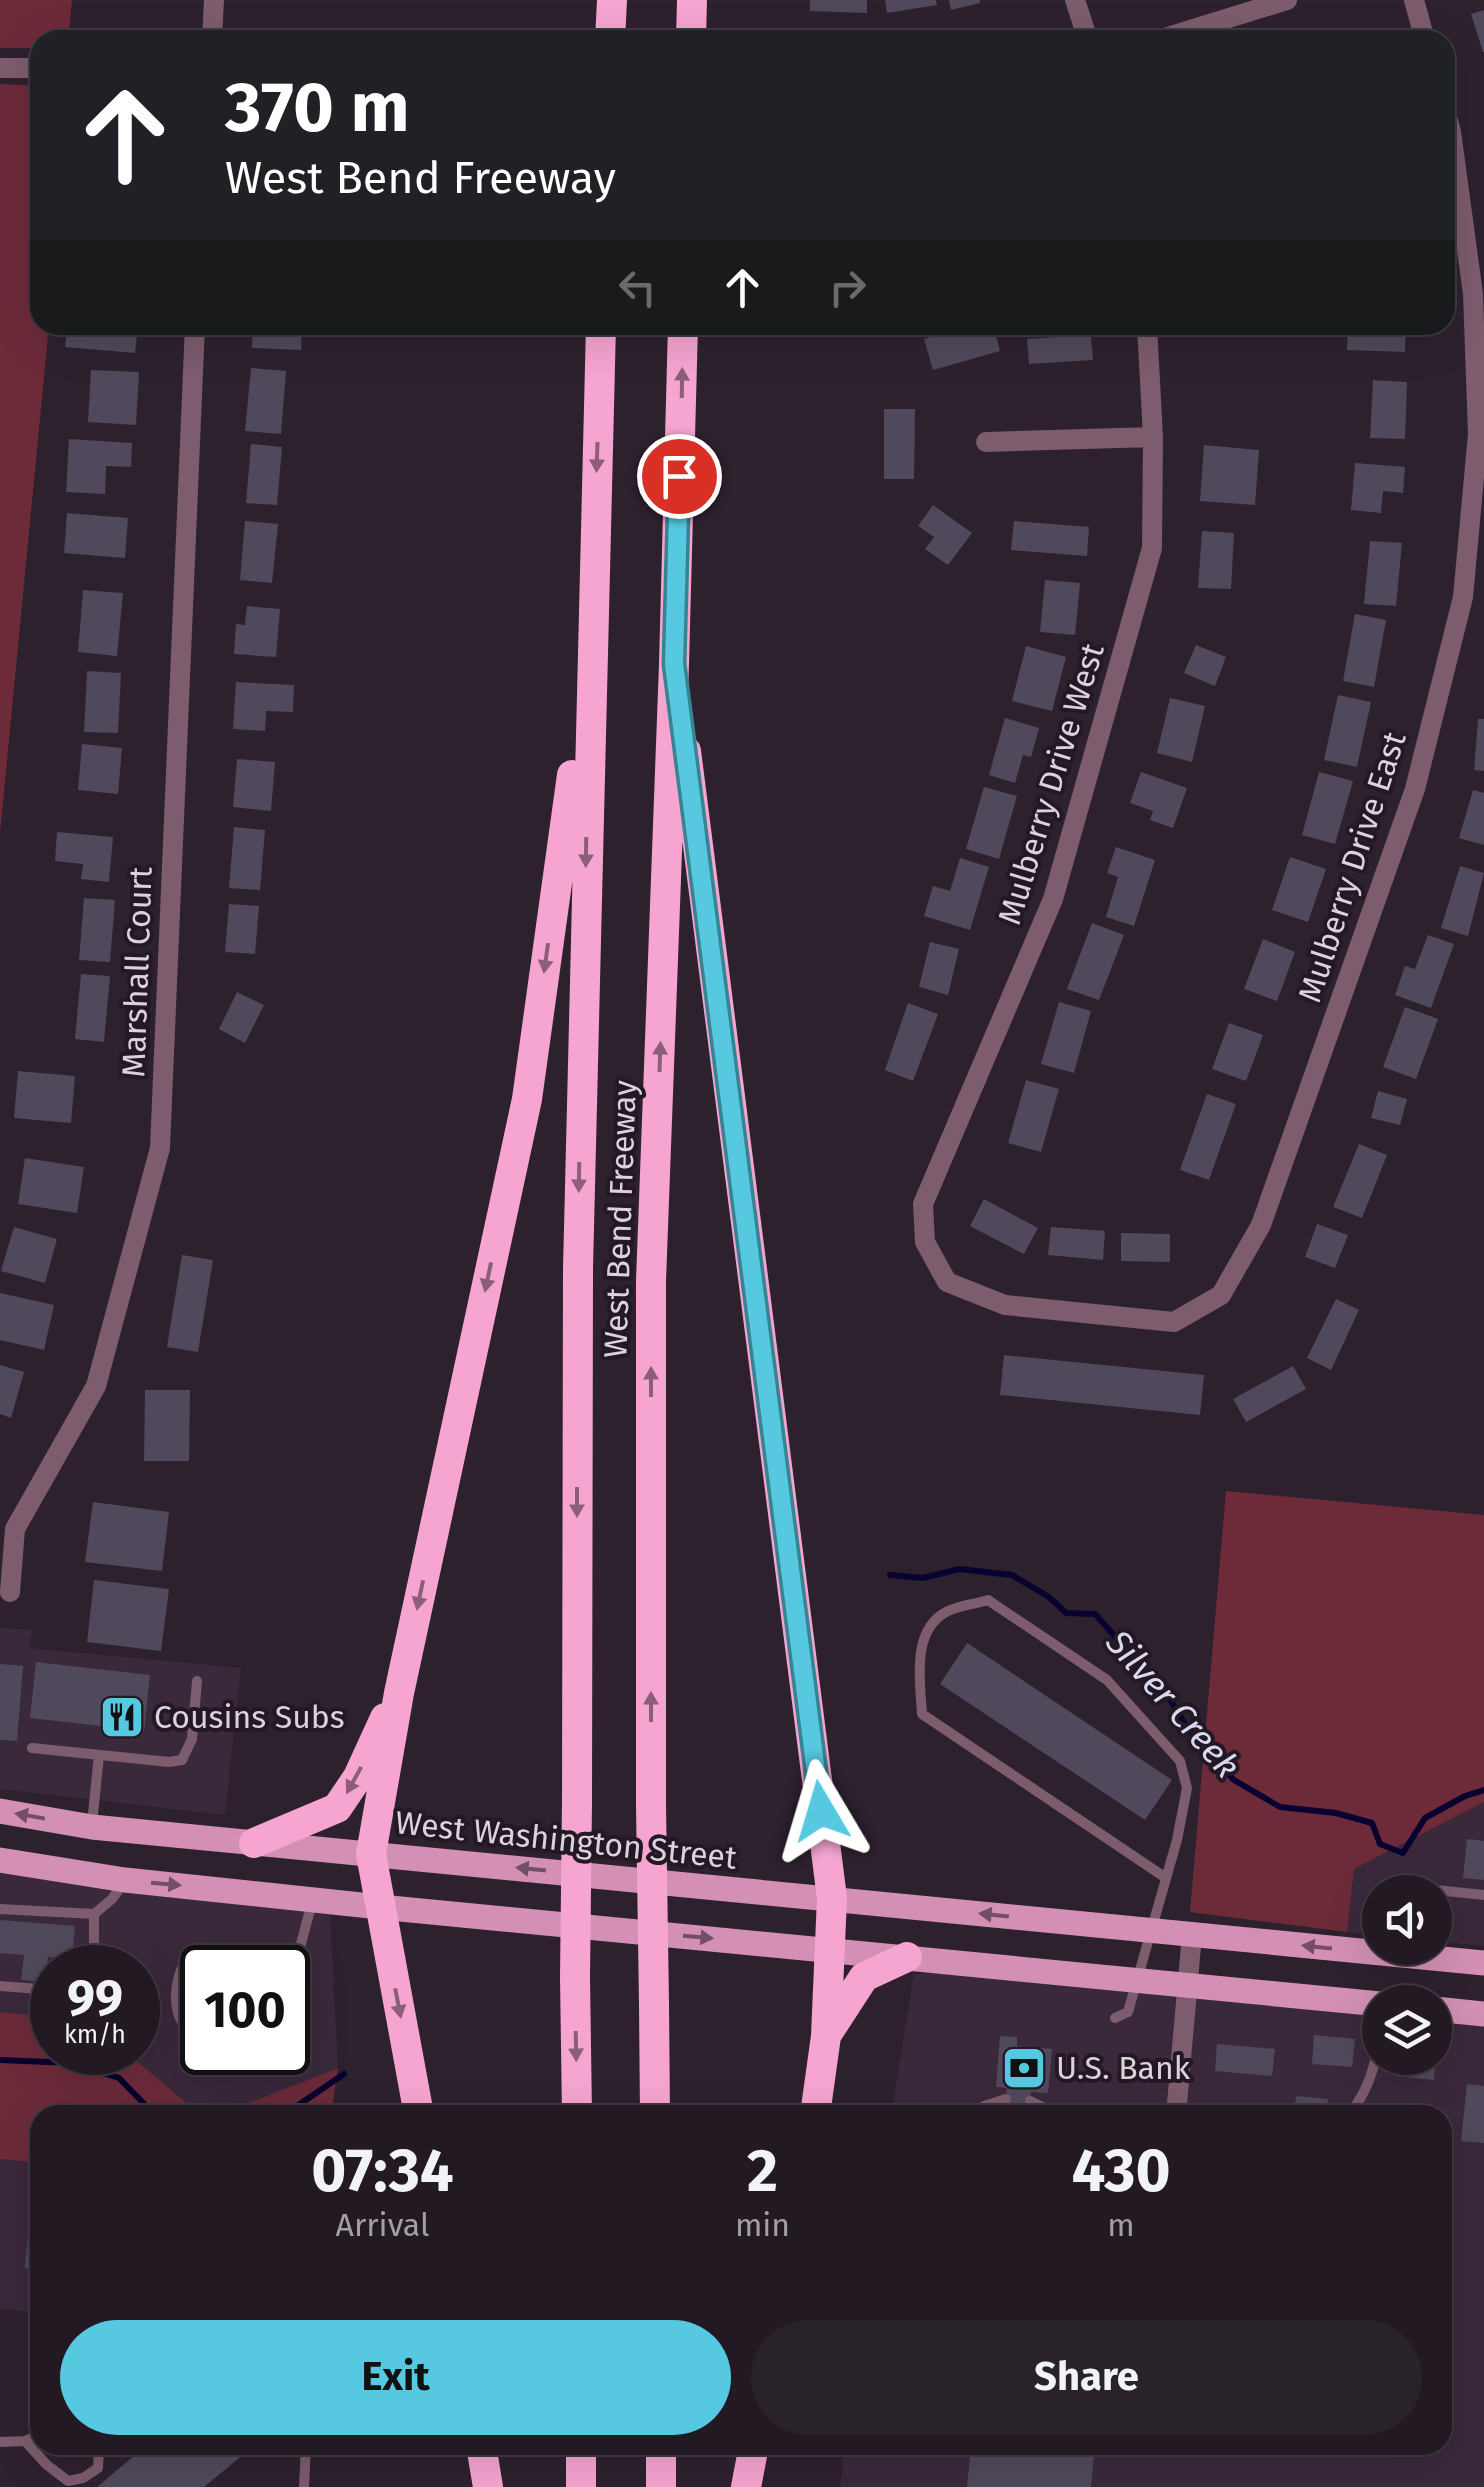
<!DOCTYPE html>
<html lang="en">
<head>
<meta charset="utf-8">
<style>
  body { margin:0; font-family:"Fira Sans",sans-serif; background:#2a222a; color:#f1f3f6; height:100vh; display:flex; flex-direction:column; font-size:38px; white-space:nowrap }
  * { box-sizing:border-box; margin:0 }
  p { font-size:32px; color:#a2a0a5 }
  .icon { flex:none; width:55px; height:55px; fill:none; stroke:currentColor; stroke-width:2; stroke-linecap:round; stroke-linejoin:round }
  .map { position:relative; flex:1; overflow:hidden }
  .details { position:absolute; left:30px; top:2105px; width:1422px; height:350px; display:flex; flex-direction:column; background:#221922; border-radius:30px; box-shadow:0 10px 40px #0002,0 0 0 2px #3f3840 }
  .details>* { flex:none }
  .top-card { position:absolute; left:30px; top:30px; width:1425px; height:305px; border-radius:30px; box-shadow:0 10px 40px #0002,0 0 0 2px #3f3840; background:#202124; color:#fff; overflow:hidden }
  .controls { position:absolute; left:1362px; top:1875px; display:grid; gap:20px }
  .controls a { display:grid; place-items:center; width:90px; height:90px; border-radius:50%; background:#221922; box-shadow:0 10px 40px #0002,0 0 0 2px #3f3840; font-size:50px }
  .speed { position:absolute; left:30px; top:1945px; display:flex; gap:20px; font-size:50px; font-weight:700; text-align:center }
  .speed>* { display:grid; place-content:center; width:130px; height:130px; border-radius:50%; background:#221922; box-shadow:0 10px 40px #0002,0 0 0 2px #3f3840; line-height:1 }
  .speed small { font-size:25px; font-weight:400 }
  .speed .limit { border:5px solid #111; border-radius:15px; background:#fff; color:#111 }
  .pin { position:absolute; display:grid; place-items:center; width:85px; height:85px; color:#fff; margin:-42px; border:5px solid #fff; border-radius:50%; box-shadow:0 2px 10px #0007 }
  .me { position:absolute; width:110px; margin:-55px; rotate:353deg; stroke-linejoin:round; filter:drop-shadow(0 0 8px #0008) }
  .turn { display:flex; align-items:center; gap:35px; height:210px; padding:0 30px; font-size:45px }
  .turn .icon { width:130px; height:130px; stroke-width:2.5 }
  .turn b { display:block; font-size:70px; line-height:85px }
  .lanes { display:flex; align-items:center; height:95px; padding:0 30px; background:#0003; justify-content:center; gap:50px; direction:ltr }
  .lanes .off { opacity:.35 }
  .eta { display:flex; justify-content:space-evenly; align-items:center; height:170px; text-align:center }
  .eta b { font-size:60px; font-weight:700; line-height:70px }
  .button { display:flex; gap:20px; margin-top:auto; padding:20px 30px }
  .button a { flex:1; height:115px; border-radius:60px; background:#56c9e1; color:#111; font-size:40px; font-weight:700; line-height:115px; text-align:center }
  .button a+a { background:#2a222a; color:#f1f3f6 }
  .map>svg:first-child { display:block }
  .built { fill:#3a293b; fill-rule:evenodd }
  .green { fill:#6d2b3a }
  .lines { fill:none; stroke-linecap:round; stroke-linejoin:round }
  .stream { stroke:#090230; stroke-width:6 }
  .building { fill:#50495b }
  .service { stroke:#7c5c6d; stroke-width:10 }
  .minor { stroke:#7c5c6d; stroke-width:20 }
  .tertiary { stroke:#7c5c6d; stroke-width:20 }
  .primary { stroke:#d390b4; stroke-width:25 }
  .motorway { stroke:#f5a5d0; stroke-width:30 }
  .motorway-bridge { stroke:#f5a5d0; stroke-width:30 }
  .oneway { fill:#8c5e7a }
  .oneway2 { fill:#734e65 }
  .route-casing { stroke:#388392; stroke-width:25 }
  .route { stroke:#56c9e1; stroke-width:18 }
  .labels { text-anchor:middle; stroke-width:8; stroke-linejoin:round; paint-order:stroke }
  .street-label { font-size:32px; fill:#dbd3db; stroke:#241824 }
  .poi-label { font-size:32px; fill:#dbd3db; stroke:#241824; text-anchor:start }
  .water-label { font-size:35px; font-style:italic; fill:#d8daef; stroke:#241824 }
</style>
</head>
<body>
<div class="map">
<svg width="1484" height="2487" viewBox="0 0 1484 2487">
  <rect width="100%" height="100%" fill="#2d212e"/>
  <path class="built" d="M0 1628 32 1630 29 1648 241 1668 225 1815 0 1789Z
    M1484 1802V1946L1435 1941V1892H1380V1935L1347 1932 1354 1869Z
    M0 1869 330 1914 338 2068 218 2115H201L127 2053 138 2052V1968H52V2017L0 2012ZM202 1968H288V2052H202Z
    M985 1973 1380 2012V2058H1435V2018L1484 2024V2487H840L845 2445H1442V2115H891L914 1974Z
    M0 2159 40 2163V2312L0 2309Z"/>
  <path class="green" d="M0 0H72L68 40H40V48H0Z
    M0 84 40 86V325H49L0 833Z
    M1226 1491 1484 1515V1802L1354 1869 1347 1932 1190 1912Z
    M0 2012 52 2017V2052L127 2053 201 2115H40V2163L0 2159Z
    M338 2068 331 2115H218Z"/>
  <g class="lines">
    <path class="stream" d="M890 1575 923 1578 959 1569 1012 1575 1049 1597 1066 1613 1095 1614 1167 1695 1196 1741 1234 1780 1280 1807 1336 1813 1372 1823 1380 1844 1403 1853 1425 1818 1465 1796 1484 1790
      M0 2060 72 2063 119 2078 155 2115
      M276 2115 297 2106 344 2074"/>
  </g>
  <path class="building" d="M810 0H867V13L810 11Z
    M885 0H936L937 5 887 13Z
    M949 0H980V3L951 10Z
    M1484 10V52H1483L1471 14Z
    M77 325H138L135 353 65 347 67 331H77Z
    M253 325H302L301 350 252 348Z
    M971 325H993L1000 351 933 370 924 339Z
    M1057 325H1090L1093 360 1029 364 1027 339 1058 337Z
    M1348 325H1406L1405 352 1347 350Z
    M251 368 286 371 281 434 245 431Z
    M91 370 139 372 136 425 88 422Z
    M1373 380 1407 382 1405 439 1370 438Z
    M884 409H915L914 479H884Z
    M69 439 132 443 131 467 106 466 105 494 66 492Z
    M251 444 282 447 277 505 246 503Z
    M1204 445 1259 450 1255 505 1200 501Z
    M1355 463 1405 467 1403 493 1383 491 1381 513 1351 510Z
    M933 505 972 533 948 565 925 549 934 537 918 526Z
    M67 513 128 518 125 558 64 553Z
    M245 521 278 524 272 583 240 580Z
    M1014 521 1089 527 1087 556 1011 550Z
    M1202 531 1234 533 1231 589 1198 588Z
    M1370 541 1402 543 1396 606 1364 604Z
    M1045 580 1080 583 1075 635 1040 632Z
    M83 590 123 593 117 656 78 652Z
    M247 606 280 609 276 657 234 654 236 624 245 625Z
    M1355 614 1386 620 1374 687 1343 681Z
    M1196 645 1226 657 1215 686 1184 673Z
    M1026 646 1066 657 1052 711 1012 701Z
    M87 671 121 673 118 733 84 732Z
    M236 682 294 685 293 712 266 711 265 731 233 729Z
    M1338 695 1371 702 1357 767 1324 760Z
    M1170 698 1205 706 1192 762 1157 753Z
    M1005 718 1039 728 1031 757 1023 755 1015 783 989 775Z
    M1478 719H1484V771L1474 770Z
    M82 744 122 748 118 794 78 790Z
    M237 759 275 762 271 811 233 807Z
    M1141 772 1187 788 1173 828 1150 820 1153 811 1130 803Z
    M1319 772 1353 781 1335 844 1302 835Z
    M984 787 1017 796 999 859 966 849Z
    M1473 790 1484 793V845L1459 838Z
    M234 827 265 830 260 890 229 888Z
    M57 832 113 837 109 882 81 879 83 864 55 861Z
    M1116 847 1155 860 1134 926 1106 917 1118 877 1107 873Z
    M1290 857 1326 869 1308 922 1272 910Z
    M960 858 989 867 970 930 924 916 933 886 950 891Z
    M1460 866 1484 873 1468 936 1441 928Z
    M84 898 115 900 110 962 79 960Z
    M229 904 259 906 255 954 225 952Z
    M1092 923 1124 935 1099 1000 1067 989Z
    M1428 935 1454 944 1431 1008 1395 995 1405 966 1415 969Z
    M1263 939 1295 952 1277 1001 1244 989Z
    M930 942 959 949 948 995 919 987Z
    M81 974 110 976 104 1042 75 1039Z
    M237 992 264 1005 245 1043 219 1029Z
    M1059 1002 1091 1011 1074 1073 1041 1064Z
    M908 1003 938 1014 913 1081 885 1070Z
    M1405 1007 1438 1019 1416 1079 1383 1067Z
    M1229 1023 1263 1035 1246 1081 1212 1069Z
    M18 1071 75 1076 71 1123 14 1118Z
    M1026 1080 1059 1089 1041 1152 1008 1143Z
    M1378 1091 1407 1099 1400 1125 1371 1118Z
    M1207 1094 1236 1104 1209 1180 1180 1170Z
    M1359 1144 1387 1155 1362 1218 1333 1207Z
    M25 1158 84 1167 77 1213 18 1204Z
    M984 1199 1038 1228 1024 1254 970 1226Z
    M1317 1224 1348 1235 1335 1268 1305 1257Z
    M14 1227 57 1239 45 1283 1 1271Z
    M1051 1227 1105 1231 1103 1260 1048 1255Z
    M1121 1233 1170 1234V1262L1121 1261Z
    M182 1255 213 1260 198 1352 167 1347Z
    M0 1293 54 1305 44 1350 0 1340Z
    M1336 1299 1359 1310 1331 1370 1307 1358Z
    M1004 1355 1204 1375 1200 1415 1000 1395Z
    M0 1365 24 1372 11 1418 0 1414Z
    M1293 1366 1306 1389 1246 1422 1233 1399Z
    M145 1390H190L189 1461H144Z
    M93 1502 169 1512 162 1571 85 1562Z
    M94 1580 169 1589 161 1651 87 1642Z
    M967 1643 1172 1780 1145 1820 940 1684Z
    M36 1662 150 1675 144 1731 30 1718Z
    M0 1664 23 1666 17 1741 0 1740Z
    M1467 1839 1484 1841V1880L1463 1878Z
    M0 1920 75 1926 72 1959 48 1957 46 1982 21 1980 24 1955 0 1953Z
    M204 1954 250 1956 249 1968H203Z
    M1314 2035 1355 2039 1352 2067 1312 2064Z
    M1000 2036 1017 2037V2046L1052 2049 1048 2093 1031 2092 1029 2110 1005 2108 1007 2088 996 2087Z
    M1217 2044 1275 2049 1272 2076 1215 2071Z
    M1396 2058H1436L1434 2080 1395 2076Z
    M1467 2084 1484 2086V2143L1461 2141Z
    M1296 2096 1328 2099 1327 2115H1294Z
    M29 2224 40 2225V2303L33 2302 36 2269 25 2268Z
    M147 2445H255L204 2487H97Z
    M971 2445 1094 2455 1091 2487H967Z"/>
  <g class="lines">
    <path class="service" d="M32 1748 169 1762 182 1760 192 1739 197 1681
      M92 1824 99 1755
      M1436 1890 1484 1895
      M0 1909 94 1914
      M190 1955C170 1979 169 2028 202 2038
      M94 1968V1914L112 1899 125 1881
      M0 1986 52 1990
      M288 1992 313 1899
      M1115 2018 1128 2012 1177 1840 1187 1788 1180 1761 1107 1680 988 1600C976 1604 960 1605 948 1611 911 1629 920 1680 922 1714L1166 1878
      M1030 2101 1053 2112
      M984 2106 1006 2099
      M1349 2115C1368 2091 1374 2069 1380 2039
      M25 2441 47 2465 68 2481 83 2478 98 2468 99 2445
      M0 2442 25 2441 40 2434
      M304 2487 306 2445"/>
    <path class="minor" d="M1075 0 1088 40
      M1414 0 1425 40
      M212 40 214 0
      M1147 325 1153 437 1152 548 1053 899 923 1204 925 1242 947 1282 1005 1305 1174 1322 1221 1295 1261 1225 1415 789 1463 597 1478 434 1473 294 1451 132 1445 110
      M986 442 1153 437
      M10 1592 15 1529 96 1386 160 1148 195 325
      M1176 2115 1192 1935"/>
    <path class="tertiary" d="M1158 40 1287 0
      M0 68H40"/>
    <path class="primary" d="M0 1811 92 1827 1484 1963
      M0 1860 125 1880 380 1907 1380 2004
      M1435 2009 1484 2014"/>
    <path class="motorway" d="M610 40 612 0
      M691 40 692 0
      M686 751 832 1898 826 2036 815 2115
      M577 1801 578 1269 601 325
      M651 1805V1281L674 664 683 325
      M254 1843 337 1808 358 1777 385 1718
      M575 1977 577 2115
      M654 2004 655 2115
      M827 2034 864 1977 907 1957
      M419 2115 371 1854 399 1693 527 1099 572 775
      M481 2445 488 2487
      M581 2445V2487
      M661 2445V2487
      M746 2487 754 2445"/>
    <path class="motorway-bridge" d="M651 1805 654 2004
      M575 1977 577 1801"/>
  </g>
  <defs><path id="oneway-solid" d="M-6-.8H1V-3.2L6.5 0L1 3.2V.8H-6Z" transform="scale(2.5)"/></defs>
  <g class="oneway">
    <use href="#oneway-solid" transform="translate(682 383) rotate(-89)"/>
    <use href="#oneway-solid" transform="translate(597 457) rotate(92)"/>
    <use href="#oneway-solid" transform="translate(586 852) rotate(91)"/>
    <use href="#oneway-solid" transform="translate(546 958) rotate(98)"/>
    <use href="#oneway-solid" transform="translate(660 1057) rotate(-88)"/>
    <use href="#oneway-solid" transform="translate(579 1177) rotate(91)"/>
    <use href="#oneway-solid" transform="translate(488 1277) rotate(102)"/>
    <use href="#oneway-solid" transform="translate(651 1382) rotate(-90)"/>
    <use href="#oneway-solid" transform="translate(577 1502) rotate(90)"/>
    <use href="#oneway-solid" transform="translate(420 1595) rotate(102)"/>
    <use href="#oneway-solid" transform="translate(651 1707) rotate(-90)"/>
    <use href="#oneway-solid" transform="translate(354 1780) rotate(119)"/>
    <use href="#oneway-solid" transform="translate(398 2003) rotate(79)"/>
    <use href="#oneway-solid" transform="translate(576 2046) rotate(89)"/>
  </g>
  <g class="oneway2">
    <use href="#oneway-solid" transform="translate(30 1816) rotate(-170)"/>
    <use href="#oneway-solid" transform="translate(531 1869) rotate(-174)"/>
    <use href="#oneway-solid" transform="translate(166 1884) rotate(5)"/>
    <use href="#oneway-solid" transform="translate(994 1915) rotate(-174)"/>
    <use href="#oneway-solid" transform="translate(698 1937) rotate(5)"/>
    <use href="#oneway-solid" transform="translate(1317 1947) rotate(-174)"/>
  </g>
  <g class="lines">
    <g class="route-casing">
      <path id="route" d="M679 476 674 664 821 1811"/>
    </g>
    <use href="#route" class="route"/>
  </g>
  <defs>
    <g id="restaurant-square" transform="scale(2.25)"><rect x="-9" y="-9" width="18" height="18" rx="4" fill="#56c9e1" stroke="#241824"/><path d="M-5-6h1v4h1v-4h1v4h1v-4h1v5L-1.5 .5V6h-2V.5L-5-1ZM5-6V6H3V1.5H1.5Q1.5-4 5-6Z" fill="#111"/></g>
    <g id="bank-square" transform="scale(2.25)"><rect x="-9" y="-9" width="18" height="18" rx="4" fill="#56c9e1" stroke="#241824"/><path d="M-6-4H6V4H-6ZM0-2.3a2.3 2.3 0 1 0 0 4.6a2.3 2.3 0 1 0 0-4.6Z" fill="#111"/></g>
  </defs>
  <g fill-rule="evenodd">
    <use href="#restaurant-square" x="122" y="1717"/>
    <use href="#bank-square" x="1024" y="2068"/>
  </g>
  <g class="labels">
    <g class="street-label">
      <text transform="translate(1051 784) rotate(-73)" y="11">Mulberry Drive West</text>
      <text transform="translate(1352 867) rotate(-72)" y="11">Mulberry Drive East</text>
      <text transform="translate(137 972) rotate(-88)" y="11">Marshall Court</text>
      <text transform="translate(620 1219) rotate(-88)" y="11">West Bend Freeway</text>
      <text transform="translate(566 1840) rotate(6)" y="11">West Washington Street</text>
    </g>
    <g class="poi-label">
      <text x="154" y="1728">Cousins Subs</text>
      <text x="1056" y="2079">U.S. Bank</text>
    </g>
    <g class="water-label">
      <text transform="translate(1173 1704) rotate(49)" y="12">Silver Creek</text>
    </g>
  </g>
</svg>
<div class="controls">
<a><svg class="icon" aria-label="sound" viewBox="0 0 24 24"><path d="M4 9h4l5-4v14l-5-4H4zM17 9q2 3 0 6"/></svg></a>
<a><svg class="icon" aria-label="layers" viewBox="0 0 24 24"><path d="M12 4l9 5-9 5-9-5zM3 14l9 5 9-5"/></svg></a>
</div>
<div class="speed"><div>99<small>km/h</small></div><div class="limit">100</div></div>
<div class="pin" style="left:679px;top:476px;background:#d93025"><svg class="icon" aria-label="arrive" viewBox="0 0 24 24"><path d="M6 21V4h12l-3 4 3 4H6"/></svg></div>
<svg class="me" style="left:821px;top:1811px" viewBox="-20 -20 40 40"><path d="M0-17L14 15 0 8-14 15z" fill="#56c9e1" stroke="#fff" stroke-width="4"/></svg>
<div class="top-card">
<div class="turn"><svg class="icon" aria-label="ahead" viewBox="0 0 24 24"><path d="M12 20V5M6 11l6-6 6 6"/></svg><div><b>370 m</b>West Bend Freeway</div></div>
<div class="lanes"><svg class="icon off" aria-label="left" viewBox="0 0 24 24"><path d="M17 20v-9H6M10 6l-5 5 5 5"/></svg><svg class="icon" aria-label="ahead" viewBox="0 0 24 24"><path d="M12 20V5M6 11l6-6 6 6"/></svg><svg class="icon off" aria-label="right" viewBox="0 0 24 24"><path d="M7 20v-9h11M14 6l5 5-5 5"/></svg></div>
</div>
<section class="details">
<div class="eta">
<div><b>07:34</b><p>Arrival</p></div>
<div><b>2</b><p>min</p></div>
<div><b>430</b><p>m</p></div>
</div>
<div class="button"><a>Exit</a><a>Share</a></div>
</section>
</div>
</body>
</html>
